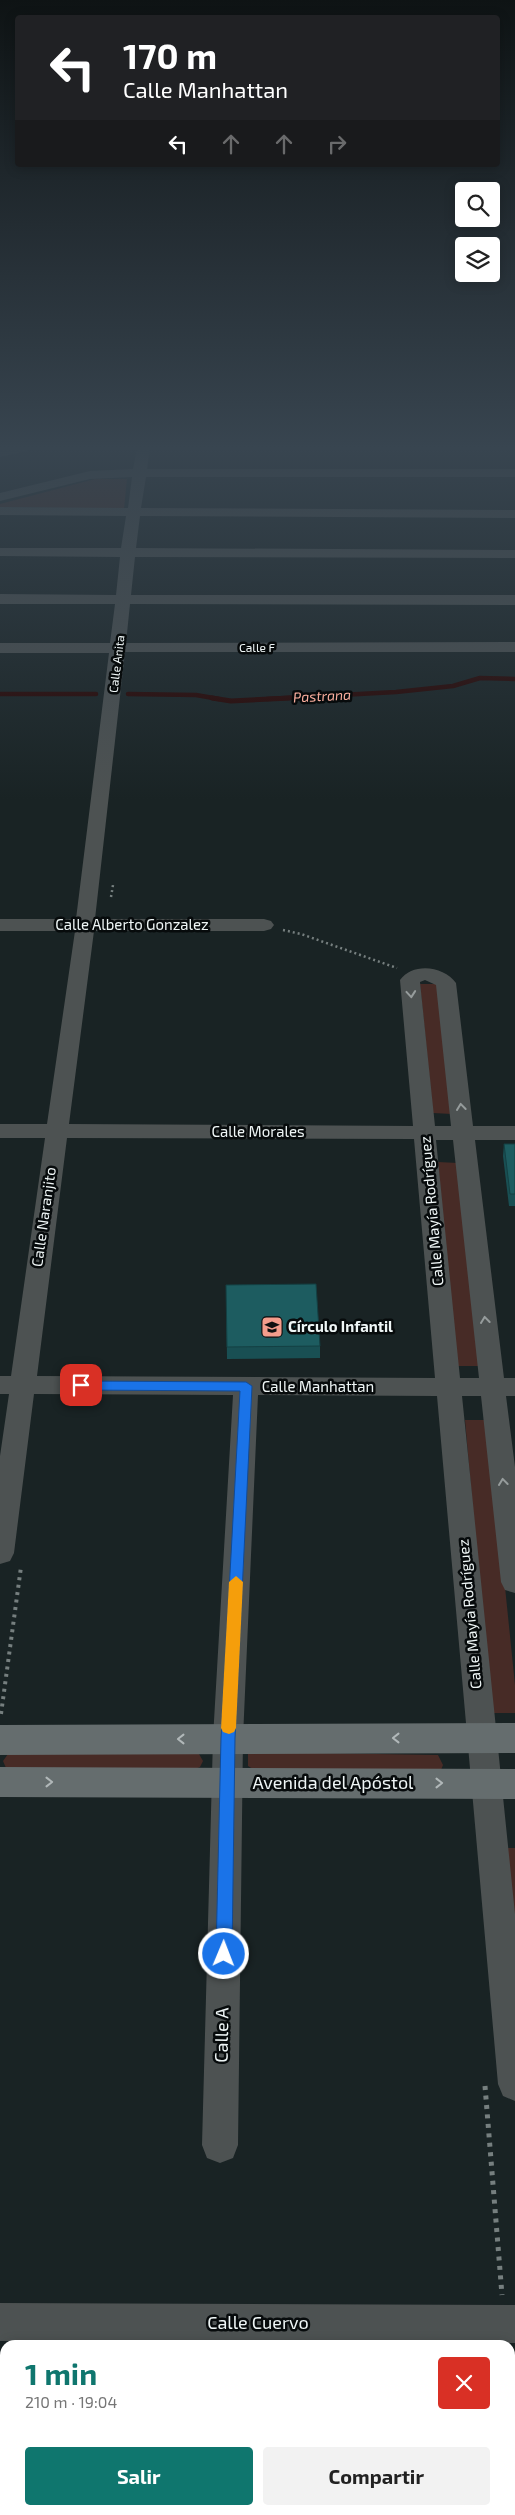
<!DOCTYPE html>
<html lang="es">
<head>
<meta charset="utf-8">
<style>
  body { margin:0; font-family:"Exo 2",sans-serif; background:#f2f2f2; color:#222; height:100vh; display:flex; flex-direction:column; font-size:19px; white-space:nowrap }
  * { box-sizing:border-box; margin:0 }
  p { font-size:16px; color:#767676 }
  .icon { flex:none; width:28px; height:28px; fill:none; stroke:currentColor; stroke-width:2; stroke-linecap:round; stroke-linejoin:round }
  .map { position:relative; flex:1; overflow:hidden }
  .side { position:absolute; left:0px; top:2340px; width:515px; height:175px; display:flex; flex-direction:column; background:#fff; border-radius:15px 15px 0 0; box-shadow:0 2px 12px #0003 }
  .side>* { flex:none }
  .top-card { position:absolute; left:15px; top:15px; width:485px; height:152px; border-radius:5px; box-shadow:0 2px 12px #0003; background:#202124; color:#fff; overflow:hidden }
  .buttons { position:absolute; left:455px; top:182px; display:grid; gap:10px }
  .buttons a { display:grid; place-items:center; width:45px; height:45px; border-radius:5px; background:#fff; box-shadow:0 2px 12px #0003; font-size:25px }
  .pin { position:absolute; display:grid; place-items:center; width:42px; height:42px; color:#fff; margin:-21px; border-radius:10px; box-shadow:0 2px 8px #0006 }
  .me { position:absolute; width:55px; margin:-28px; rotate:1deg; stroke-linejoin:round; filter:drop-shadow(0 0 4px #0008) }
  .turn { display:flex; align-items:center; gap:18px; height:105px; padding:0 25px; font-size:22px }
  .turn .icon { width:65px; height:65px; stroke-width:2.5 }
  .turn b { display:block; font-size:35px; line-height:42px }
  .lanes { display:flex; align-items:center; height:48px; padding:0 25px; background:#0003; justify-content:center; gap:25px; direction:ltr }
  .lanes .off { opacity:.35 }
  .round { display:grid; place-items:center; flex:none; width:52px; height:52px; border-radius:5px; background:#f2f2f2 }
  .summary { display:flex; align-items:center; justify-content:space-between; height:85px; padding:0 25px }
  h1 { font-size:30px; font-weight:700; line-height:38px; color:#0f766e }
  .primary-button { display:flex; gap:10px; margin-top:auto; padding:10px 25px }
  .primary-button a { flex:1; height:58px; border-radius:5px; background:#0f766e; color:#fff; font-size:20px; font-weight:700; line-height:58px; text-align:center }
  .primary-button a+a { background:#f2f2f2; color:#222 }
  .map>svg:first-child { display:block }
  .green { fill:#472b26 }
  .lines { fill:none; stroke-linecap:round; stroke-linejoin:round }
  .stream-far1 { stroke:#280401; stroke-width:4.5 }
  .stream { stroke:#280401; stroke-width:5 }
  .path-far2 { stroke:#767f7f; stroke-width:2.5; stroke-dasharray:2 3; stroke-linecap:butt }
  .path-far1 { stroke:#767f7f; stroke-width:4; stroke-dasharray:3 4.5; stroke-linecap:butt }
  .path { stroke:#767f7f; stroke-width:5; stroke-dasharray:4 5.5; stroke-linecap:butt }
  .street { fill:#4d5252; fill-rule:evenodd }
  .secondary { fill:#656d6e; fill-rule:evenodd }
  .wall { fill:#194f53 }
  .building { fill:#1d5c60; stroke:#144043 }
  .oneway { stroke:#969c9c }
  .oneway2 { stroke:#b1b8b9 }
  .route { fill:#1a73e8; stroke:#114b97 }
  .slow { fill:#f59e0b }
  .labels { text-anchor:middle; stroke-width:5; stroke-linejoin:round; paint-order:stroke }
  .far-street-label { font-size:12px; fill:#eff6f6; stroke:#070b0c }
  .far-water-label { font-size:14px; font-style:italic; fill:#faae9e; stroke:#070b0c }
  .street-label { font-size:15px; fill:#eff6f6; stroke:#070b0c }
  .poi-label { font-size:15px; font-weight:bold; fill:#eff6f6; stroke:#070b0c; text-anchor:start }
  .near-street-label { font-size:18px; fill:#eff6f6; stroke:#070b0c }
</style>
</head>
<body>
<div class="map">
<svg width="515" height="2515" viewBox="0 0 515 2515">
  <rect width="100%" height="100%" fill="#192324"/>
  <path class="green" d="M95 479H127L124 509 0 507V504Z
    M420 984H439L452 1114 433 1113Z
    M438 1162 458 1163 479 1366H457Z
    M465 1420H488L515 1685V1713H491Z
    M253 1752 438 1755 443 1765 441 1770 253 1769 248 1766V1754Z
    M8 1754H199L203 1761 200 1767 193 1770 6 1768 3 1761Z
    M506 1848H515V1942Z"/>
  <g class="lines">
    <path class="stream-far1" d="M0 694H96
      M128 694 196 695 219 699
      M267 699 396 692 453 686 480 678 515 679"/>
    <path class="stream" d="M212 698 231 701 290 698"/>
    <path class="path-far2" d="M111 897 113 885
      M283 930 301 934 397 968"/>
    <path class="path-far1" d="M1 1714 21 1567"/>
    <path class="path" d="M485 2086 502 2295
      M510 2394 515 2453"/>
    <path class="street" d="M6 448H29L27 451 0 457V449Z
      M137 448H150L147 469H515V477H146L141 508 515 510V518L140 516 136 548 515 550V558L135 557 131 595H515V605L130 604 126 643 515 642V652H125L95 919H264L271 921 274 925 271 929 264 931H94L69 1124 413 1126 400 980C413 962 444 966 456 983L473 1126H515V1140H475L504 1378H515V1396H506L515 1467V1593L505 1590 501 1582 481 1396H462L515 1914V2101L503 2096 498 2084 437 1396 258 1395 243 1738 238 2145 233 2158 220 2163 207 2158 202 2145 213 1738 233 1395 34 1394 14 1553 10 1561 0 1564V1456L9 1394H0V1376H11L45 1138H0V1124H47L75 931H0V919H76L109 653H0V643H110L115 604H0V594L116 595 120 557 0 556V548H121L126 516 0 515V507L128 508 132 477 90 479 0 501V493L90 471 133 469ZM425 980 436 985 451 1126H435L420 982ZM67 1138 414 1139 435 1378 37 1376ZM436 1140H453L479 1378H460Z
      M0 2303 515 2305V2343L0 2341Z"/>
    <path class="secondary" d="M515 1723V1753L0 1755V1725Z
      M0 1767 515 1769V1799L0 1797Z"/>
  </g>
  <path class="wall" d="M504 1144H515V1206H509L503 1156Z
    M226 1285 320 1346V1358L227 1359Z"/>
  <path class="building" d="M504 1144H515V1194H510Z
    M316 1284 320 1346 227 1347 226 1285Z"/>
  <defs><path id="oneway-chevron" d="M-2-3.5L2.5 0L-2 3.5" fill="none" stroke-width="1.6" stroke-linecap="round" stroke-linejoin="round" transform="scale(1.25)"/></defs>
  <g class="oneway">
    <use href="#oneway-chevron" transform="translate(411 994) rotate(85)"/>
    <use href="#oneway-chevron" transform="translate(461 1107) rotate(-97)"/>
    <use href="#oneway-chevron" transform="translate(485 1320) rotate(-97)"/>
    <use href="#oneway-chevron" transform="translate(503 1482) rotate(-97)"/>
  </g>
  <g class="oneway2">
    <use href="#oneway-chevron" transform="translate(396 1738) rotate(180)"/>
    <use href="#oneway-chevron" transform="translate(181 1739) rotate(180)"/>
    <use href="#oneway-chevron" transform="translate(49 1782)"/>
    <use href="#oneway-chevron" transform="translate(439 1783)"/>
  </g>
  <linearGradient id="sky" x2="0" y2="1"><stop stop-color="#0e1314"/><stop offset="0.56" stop-color="#384550"/><stop offset="1" stop-color="#384550" stop-opacity="0"/></linearGradient>
  <rect width="515" height="800" fill="url(#sky)"/>
  <path class="route" d="M81 1381 246 1382 252 1386 235 1738 232 1954 229 1959 224 1961 218 1959 216 1954 221 1738 240 1391 81 1390 75 1385Z"/>
  <path class="slow" d="M236 1576 243 1582 236 1728 234 1732 229 1734 223 1732 221 1728 229 1582Z"/>
  <defs>
    <g id="school-square" transform="scale(1.125)"><rect x="-9" y="-9" width="18" height="18" rx="4" fill="#f49d8c" stroke="#070b0c"/><path d="M0-5L7-2L0 1L-7-2ZM-4 1L0 2.5L4 1V4Q0 6-4 4Z" fill="#111"/></g>
  </defs>
  <g fill-rule="evenodd">
    <use href="#school-square" x="272" y="1327"/>
  </g>
  <g class="labels">
    <g class="far-street-label">
      <text x="257" y="652">Calle F</text>
      <text transform="translate(117 664) rotate(-83)" y="4">Calle Anita</text>
    </g>
    <g class="far-water-label">
      <text transform="translate(322 696) rotate(-3)" y="5">Pastrana</text>
    </g>
    <g class="street-label">
      <text x="132" y="930">Calle Alberto Gonzalez</text>
      <text x="258" y="1137">Calle Morales</text>
      <text transform="translate(432 1211) rotate(-95)" y="5">Calle Mayía Rodríguez</text>
      <text transform="translate(44 1217) rotate(-82)" y="5">Calle Naranjito</text>
      <text x="318" y="1392">Calle Manhattan</text>
      <text transform="translate(470 1614) rotate(-95)" y="5">Calle Mayía Rodríguez</text>
    </g>
    <g class="poi-label">
      <text x="288" y="1332">Círculo Infantil</text>
    </g>
    <g class="near-street-label">
      <text x="333" y="1789">Avenida del Apóstol</text>
      <text transform="translate(222 2035) rotate(-89)" y="6">Calle A</text>
      <text x="258" y="2329">Calle Cuervo</text>
    </g>
  </g>
</svg>
<div class="buttons">
<a><svg class="icon" aria-label="search" viewBox="0 0 24 24"><circle cx="10" cy="10" r="6"/><path d="M15 15l6 6"/></svg></a>
<a><svg class="icon" aria-label="layers" viewBox="0 0 24 24"><path d="M12 4l9 5-9 5-9-5zM3 14l9 5 9-5"/></svg></a>
</div>
<div class="pin" style="left:81px;top:1385px;background:#d93025"><svg class="icon" aria-label="arrive" viewBox="0 0 24 24"><path d="M6 21V4h12l-3 4 3 4H6"/></svg></div>
<svg class="me" style="left:224px;top:1954px" viewBox="-20 -20 40 40"><circle r="17" fill="#1a73e8" stroke="#fff" stroke-width="3"/><path d="M0-11L8 9 0 5-8 9z" fill="#fff"/></svg>
<div class="top-card">
<div class="turn"><svg class="icon" aria-label="left" viewBox="0 0 24 24"><path d="M17 20v-9H6M10 6l-5 5 5 5"/></svg><div><b>170 m</b>Calle Manhattan</div></div>
<div class="lanes"><svg class="icon" aria-label="left" viewBox="0 0 24 24"><path d="M17 20v-9H6M10 6l-5 5 5 5"/></svg><svg class="icon off" aria-label="ahead" viewBox="0 0 24 24"><path d="M12 20V5M6 11l6-6 6 6"/></svg><svg class="icon off" aria-label="ahead" viewBox="0 0 24 24"><path d="M12 20V5M6 11l6-6 6 6"/></svg><svg class="icon off" aria-label="right" viewBox="0 0 24 24"><path d="M7 20v-9h11M14 6l5 5-5 5"/></svg></div>
</div>
<section class="side">
<div class="summary"><div><h1>1 min</h1><p>210 m · 19:04</p></div><a class="round" style="background:#d93025;color:#fff"><svg class="icon" aria-label="close" viewBox="0 0 24 24"><path d="M6 6l12 12M18 6L6 18"/></svg></a></div>
<div class="primary-button"><a>Salir</a><a>Compartir</a></div>
</section>
</div>
</body>
</html>
